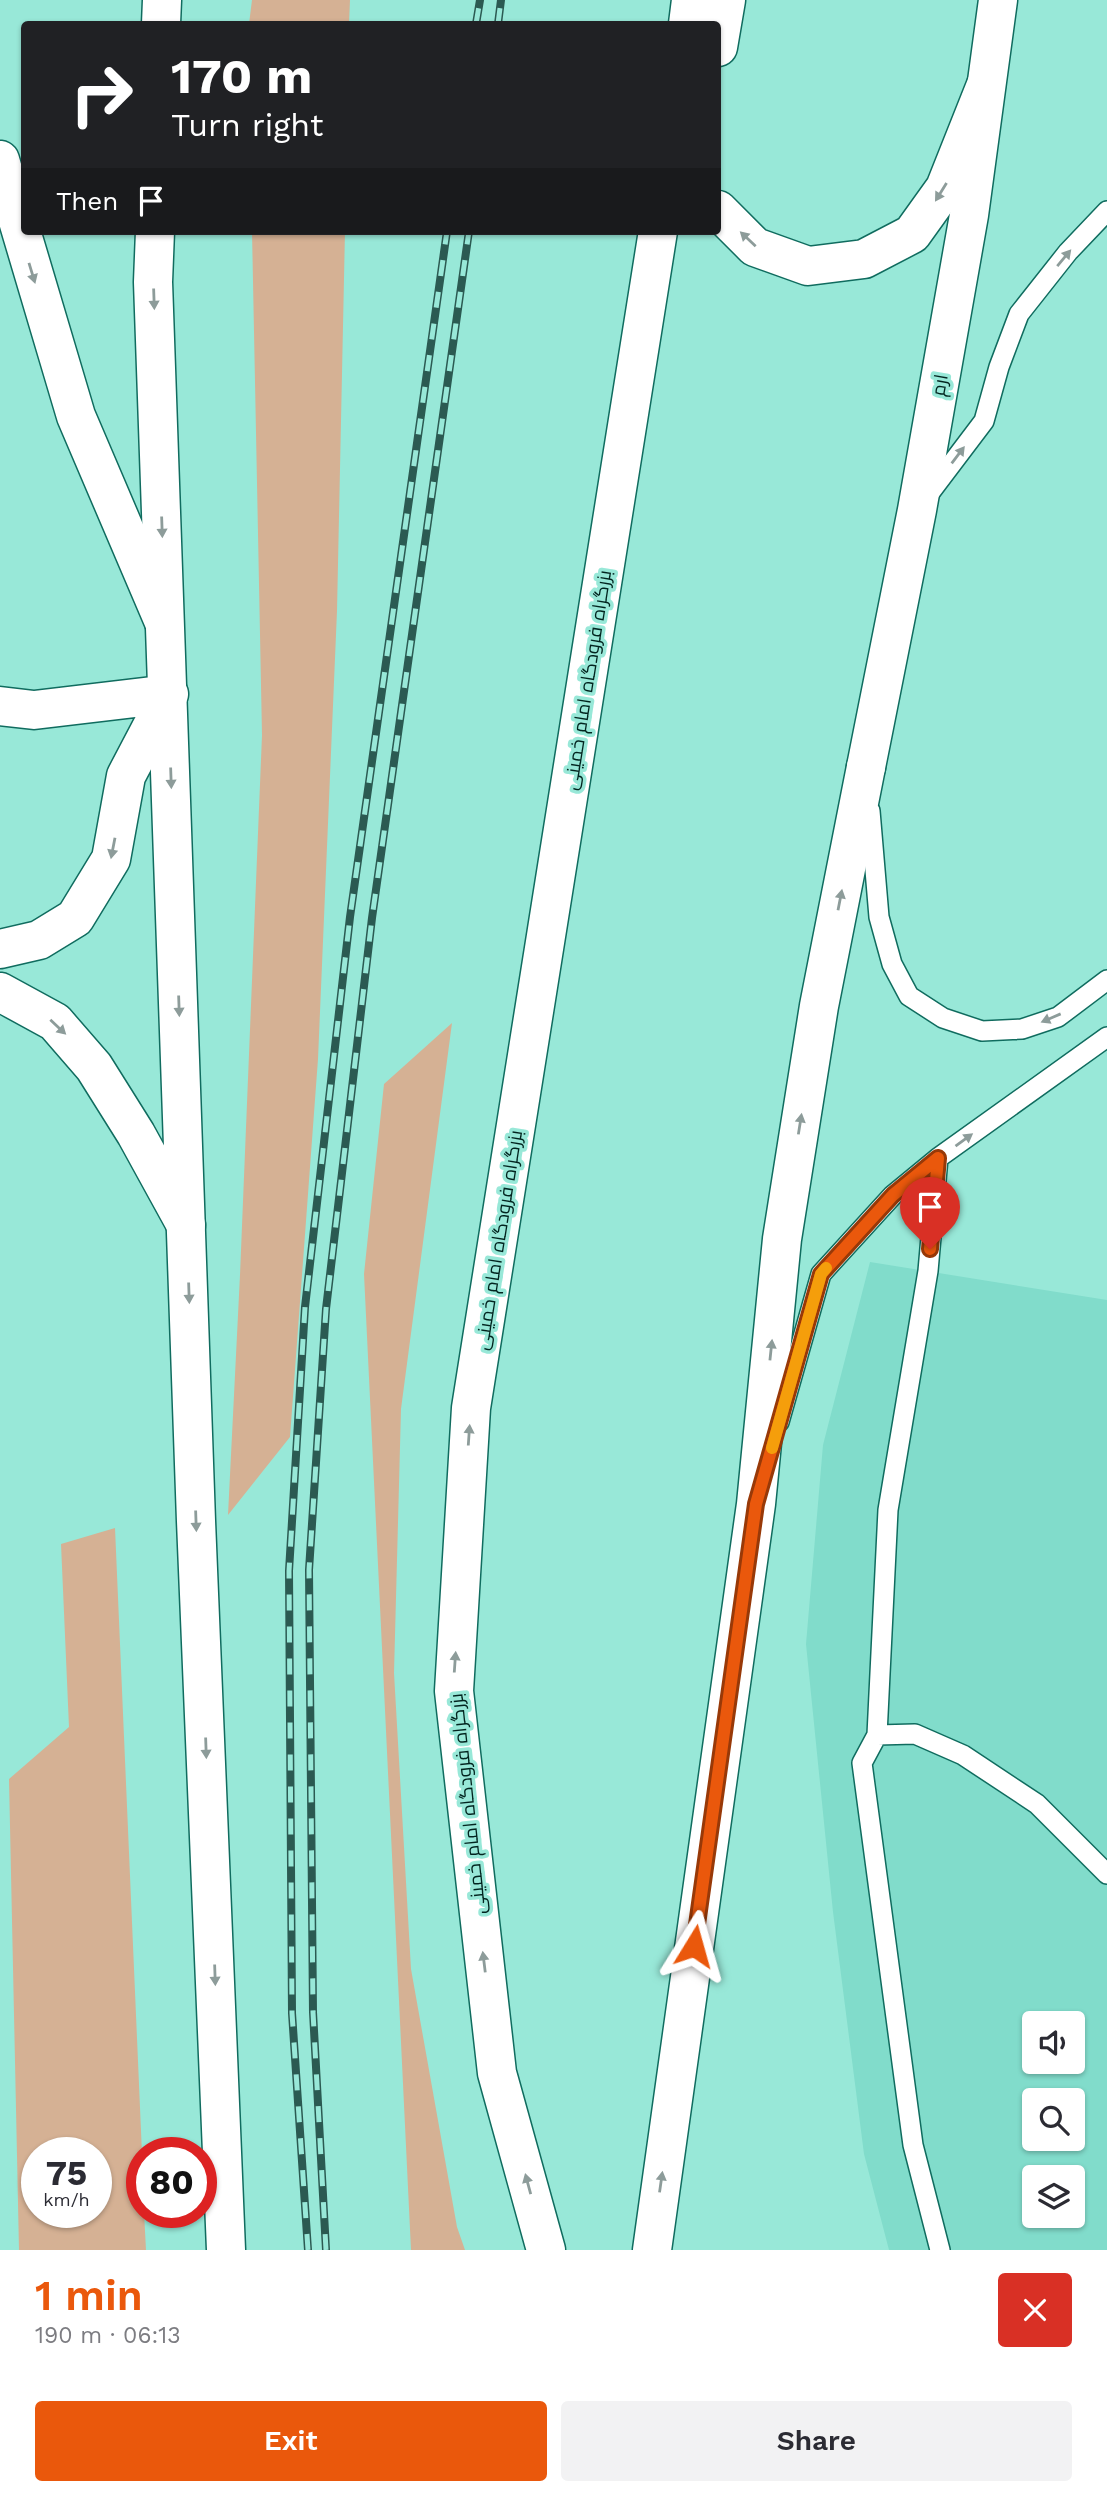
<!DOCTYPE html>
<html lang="en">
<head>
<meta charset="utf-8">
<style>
  body { margin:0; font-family:"Work Sans",Cairo,sans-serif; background:#f2f2f3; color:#2b2b33; height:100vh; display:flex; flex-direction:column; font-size:26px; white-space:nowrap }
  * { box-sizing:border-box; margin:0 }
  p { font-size:23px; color:#7c7c81 }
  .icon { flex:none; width:38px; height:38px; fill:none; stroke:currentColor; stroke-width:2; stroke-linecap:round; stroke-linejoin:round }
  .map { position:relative; height:2250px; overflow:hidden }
  .details { display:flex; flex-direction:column; background:#fff; flex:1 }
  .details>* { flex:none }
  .banner { position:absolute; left:21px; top:21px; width:700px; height:214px; border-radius:7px; box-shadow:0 2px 5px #0004; background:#202124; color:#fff; overflow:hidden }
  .controls { position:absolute; left:1022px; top:2011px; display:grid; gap:14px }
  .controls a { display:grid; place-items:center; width:63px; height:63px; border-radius:7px; background:#fff; box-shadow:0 2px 5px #0004; font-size:35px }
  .speed { position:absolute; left:21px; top:2137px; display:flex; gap:14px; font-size:35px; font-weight:700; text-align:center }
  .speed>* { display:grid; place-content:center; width:91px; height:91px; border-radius:50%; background:#fff; box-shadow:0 2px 5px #0004; line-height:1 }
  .speed small { font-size:18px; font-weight:400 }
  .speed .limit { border:10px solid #d22; background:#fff; color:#111 }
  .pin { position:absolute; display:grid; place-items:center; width:60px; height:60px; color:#fff; margin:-72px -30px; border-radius:50% 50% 50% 0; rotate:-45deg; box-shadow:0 0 7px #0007 }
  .pin .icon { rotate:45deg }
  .me { position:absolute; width:77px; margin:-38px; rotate:8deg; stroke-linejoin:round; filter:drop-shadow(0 0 5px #0008) }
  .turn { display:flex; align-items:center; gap:24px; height:147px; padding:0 35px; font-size:32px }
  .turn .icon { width:91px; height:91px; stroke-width:2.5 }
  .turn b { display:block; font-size:49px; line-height:60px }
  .then { display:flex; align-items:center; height:66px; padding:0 35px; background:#0003; gap:14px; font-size:26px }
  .round { display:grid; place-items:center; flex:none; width:74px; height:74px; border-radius:7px; background:#f2f2f3 }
  .headline { display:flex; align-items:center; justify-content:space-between; height:119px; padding:0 35px }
  h1 { font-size:42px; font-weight:600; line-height:52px; color:#ea580c }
  .action { display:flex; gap:14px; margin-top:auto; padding:14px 35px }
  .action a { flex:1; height:80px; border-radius:7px; background:#ea580c; color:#fff; font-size:28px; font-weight:600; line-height:80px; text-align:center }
  .action a+a { background:#f2f2f3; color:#2b2b33 }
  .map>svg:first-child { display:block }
  .built { fill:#81dccb; fill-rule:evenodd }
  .green { fill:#d5b194; fill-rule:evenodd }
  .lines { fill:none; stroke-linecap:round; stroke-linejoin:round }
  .service-casing { stroke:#106c5f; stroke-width:22 }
  .minor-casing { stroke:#106c5f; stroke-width:41 }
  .trunk-casing { stroke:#106c5f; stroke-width:41 }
  .service { stroke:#fff; stroke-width:19 }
  .minor { stroke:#fff; stroke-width:38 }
  .trunk { stroke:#fff; stroke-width:38 }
  .rail-casing { stroke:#2b5a52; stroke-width:8 }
  .rail { stroke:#98e8d8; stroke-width:5; stroke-dasharray:16; stroke-linecap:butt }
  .oneway { fill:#8d9c9a }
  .route-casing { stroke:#983908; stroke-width:18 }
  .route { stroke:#ea580c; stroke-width:12 }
  .slow { stroke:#f59e0b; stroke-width:12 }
  .labels { text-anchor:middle; stroke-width:7; stroke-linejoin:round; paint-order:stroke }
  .street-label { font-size:19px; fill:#02241f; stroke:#98e8d8 }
</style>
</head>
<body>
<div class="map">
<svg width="1107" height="2250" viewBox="0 0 1107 2250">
  <rect width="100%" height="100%" fill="#98e8d8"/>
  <path class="built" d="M870 1262 1107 1300V2250H889L864 2154 833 1912 806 1644 823 1445ZM1034 2023H1073V2062H1034ZM1034 2100H1073V2138H1034ZM1034 2177H1073V2216H1034Z"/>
  <path class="green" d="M252 0H350L349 24H249Z
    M252 231H345L337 611 318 1059 290 1437 228 1515 240 1275 262 735Z
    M452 1023 401 1409 394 1673 411 1969 457 2227 465 2250H411L364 1274 384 1084Z
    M115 1528 142 2154V2212H144L146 2250H19L9 1779 69 1727 61 1544ZM37 2152H96V2212H37Z"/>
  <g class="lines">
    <g class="service-casing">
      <path id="service" d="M928 495 984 421 999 367 1019 314 1068 252 1107 211
        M870 811 879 917 892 964 909 996 943 1018 982 1031 1022 1029 1058 1017 1107 980
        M938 1158 928 1271 888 1510 877 1735 862 1763 913 2145 940 2250
        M779 1422 821 1274 893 1195 938 1158 1107 1037
        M877 1735 915 1734 963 1755 1037 1804 1107 1874"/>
    </g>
    <g class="minor-casing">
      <path id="minor" d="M0 160 76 416 164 622
        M0 706 34 710 169 694
        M866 767 917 510 969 215 998 0
        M0 949 39 940 75 918 111 859 126 776 169 694
        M0 992 55 1022 94 1067 136 1134 186 1225"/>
    </g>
    <g class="trunk-casing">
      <path id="trunk" d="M161 24 162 0
        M688 24 691 0
        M718 47 726 0
        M718 210 755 247 808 266 864 259 912 234 945 188 986 85
        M155 231 153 282 196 1521 226 2250
        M546 2250 497 2073 454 1691 471 1408 658 231
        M652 2250 756 1504 782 1239 819 1006 866 767"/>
    </g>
    <use href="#service" class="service"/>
    <use href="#minor" class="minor"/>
    <use href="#trunk" class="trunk"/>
    <g class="rail-casing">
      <path id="rail" d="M476 24 480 0
        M498 24 501 0
        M308 2250 292 2013 289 1571 305 1307 350 917 447 231
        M326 2250 313 2012 309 1570 326 1309 372 918 469 231"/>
    </g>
    <use href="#rail" class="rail"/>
  </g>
  <defs><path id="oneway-solid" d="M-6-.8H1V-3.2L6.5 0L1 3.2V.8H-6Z" transform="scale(1.75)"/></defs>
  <g class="oneway">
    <use href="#oneway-solid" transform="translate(941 192) rotate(122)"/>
    <use href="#oneway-solid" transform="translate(748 239) rotate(-137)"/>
    <use href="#oneway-solid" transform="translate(1064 258) rotate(-50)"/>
    <use href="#oneway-solid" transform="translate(32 273) rotate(73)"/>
    <use href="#oneway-solid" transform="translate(154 299) rotate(88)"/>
    <use href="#oneway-solid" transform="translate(958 455) rotate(-53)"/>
    <use href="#oneway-solid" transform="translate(162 527) rotate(88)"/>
    <use href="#oneway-solid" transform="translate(171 778) rotate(88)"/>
    <use href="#oneway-solid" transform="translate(113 848) rotate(101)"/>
    <use href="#oneway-solid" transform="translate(840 900) rotate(-79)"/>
    <use href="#oneway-solid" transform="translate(179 1006) rotate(88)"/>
    <use href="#oneway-solid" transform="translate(1051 1018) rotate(157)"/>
    <use href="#oneway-solid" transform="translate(58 1027) rotate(43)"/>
    <use href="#oneway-solid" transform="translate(800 1124) rotate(-81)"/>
    <use href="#oneway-solid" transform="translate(964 1140) rotate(-36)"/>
    <use href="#oneway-solid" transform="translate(189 1293) rotate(88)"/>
    <use href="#oneway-solid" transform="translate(771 1350) rotate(-84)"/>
    <use href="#oneway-solid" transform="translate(469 1435) rotate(-86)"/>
    <use href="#oneway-solid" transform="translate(196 1521) rotate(88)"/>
    <use href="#oneway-solid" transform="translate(455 1662) rotate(-86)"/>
    <use href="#oneway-solid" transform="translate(206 1748) rotate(88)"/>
    <use href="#oneway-solid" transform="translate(484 1962) rotate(-97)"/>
    <use href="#oneway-solid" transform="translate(215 1975) rotate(88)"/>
    <use href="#oneway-solid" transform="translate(661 2182) rotate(-82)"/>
    <use href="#oneway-solid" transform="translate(528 2184) rotate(-105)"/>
  </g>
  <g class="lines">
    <g class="route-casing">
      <path id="route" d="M694 1946 756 1504 821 1274 893 1195 938 1158 930 1249"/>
    </g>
    <use href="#route" class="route"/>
    <path class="slow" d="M772 1448 821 1274 826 1268"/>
  </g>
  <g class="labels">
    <g class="street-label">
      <text transform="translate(939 385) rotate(-80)" y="7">ارم</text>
      <text transform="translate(587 680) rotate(-81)" y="7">بزرگراه فرودگاه امام خمینی</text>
      <text transform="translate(498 1240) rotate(-81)" y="7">بزرگراه فرودگاه امام خمینی</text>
      <text transform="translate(467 1804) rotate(-96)" y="7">بزرگراه فرودگاه امام خمینی</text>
    </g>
  </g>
</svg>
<div class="controls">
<a><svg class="icon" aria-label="sound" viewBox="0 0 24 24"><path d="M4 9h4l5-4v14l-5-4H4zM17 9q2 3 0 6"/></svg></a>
<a><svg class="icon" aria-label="search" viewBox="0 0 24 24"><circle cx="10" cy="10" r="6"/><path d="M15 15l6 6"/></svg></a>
<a><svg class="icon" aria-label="layers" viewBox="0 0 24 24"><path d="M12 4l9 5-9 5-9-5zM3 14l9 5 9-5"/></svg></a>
</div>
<div class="speed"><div>75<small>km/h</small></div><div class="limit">80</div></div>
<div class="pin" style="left:930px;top:1249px;background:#d93025"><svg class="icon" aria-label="arrive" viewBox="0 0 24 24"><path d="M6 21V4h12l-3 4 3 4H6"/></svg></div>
<svg class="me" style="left:694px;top:1946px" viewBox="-20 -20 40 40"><path d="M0-17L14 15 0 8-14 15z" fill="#ea580c" stroke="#fff" stroke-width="4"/></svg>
<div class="banner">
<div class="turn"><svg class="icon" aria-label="right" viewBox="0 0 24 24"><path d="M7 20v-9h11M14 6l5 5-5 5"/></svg><div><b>170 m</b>Turn right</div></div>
<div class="then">Then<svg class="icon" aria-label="arrive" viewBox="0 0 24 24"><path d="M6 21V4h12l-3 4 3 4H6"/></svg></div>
</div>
</div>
<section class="details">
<div class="headline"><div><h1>1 min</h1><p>190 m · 06:13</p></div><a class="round" style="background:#d93025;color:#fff"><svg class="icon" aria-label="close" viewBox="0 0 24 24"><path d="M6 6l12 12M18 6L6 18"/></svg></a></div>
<div class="action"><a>Exit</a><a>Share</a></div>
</section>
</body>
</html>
